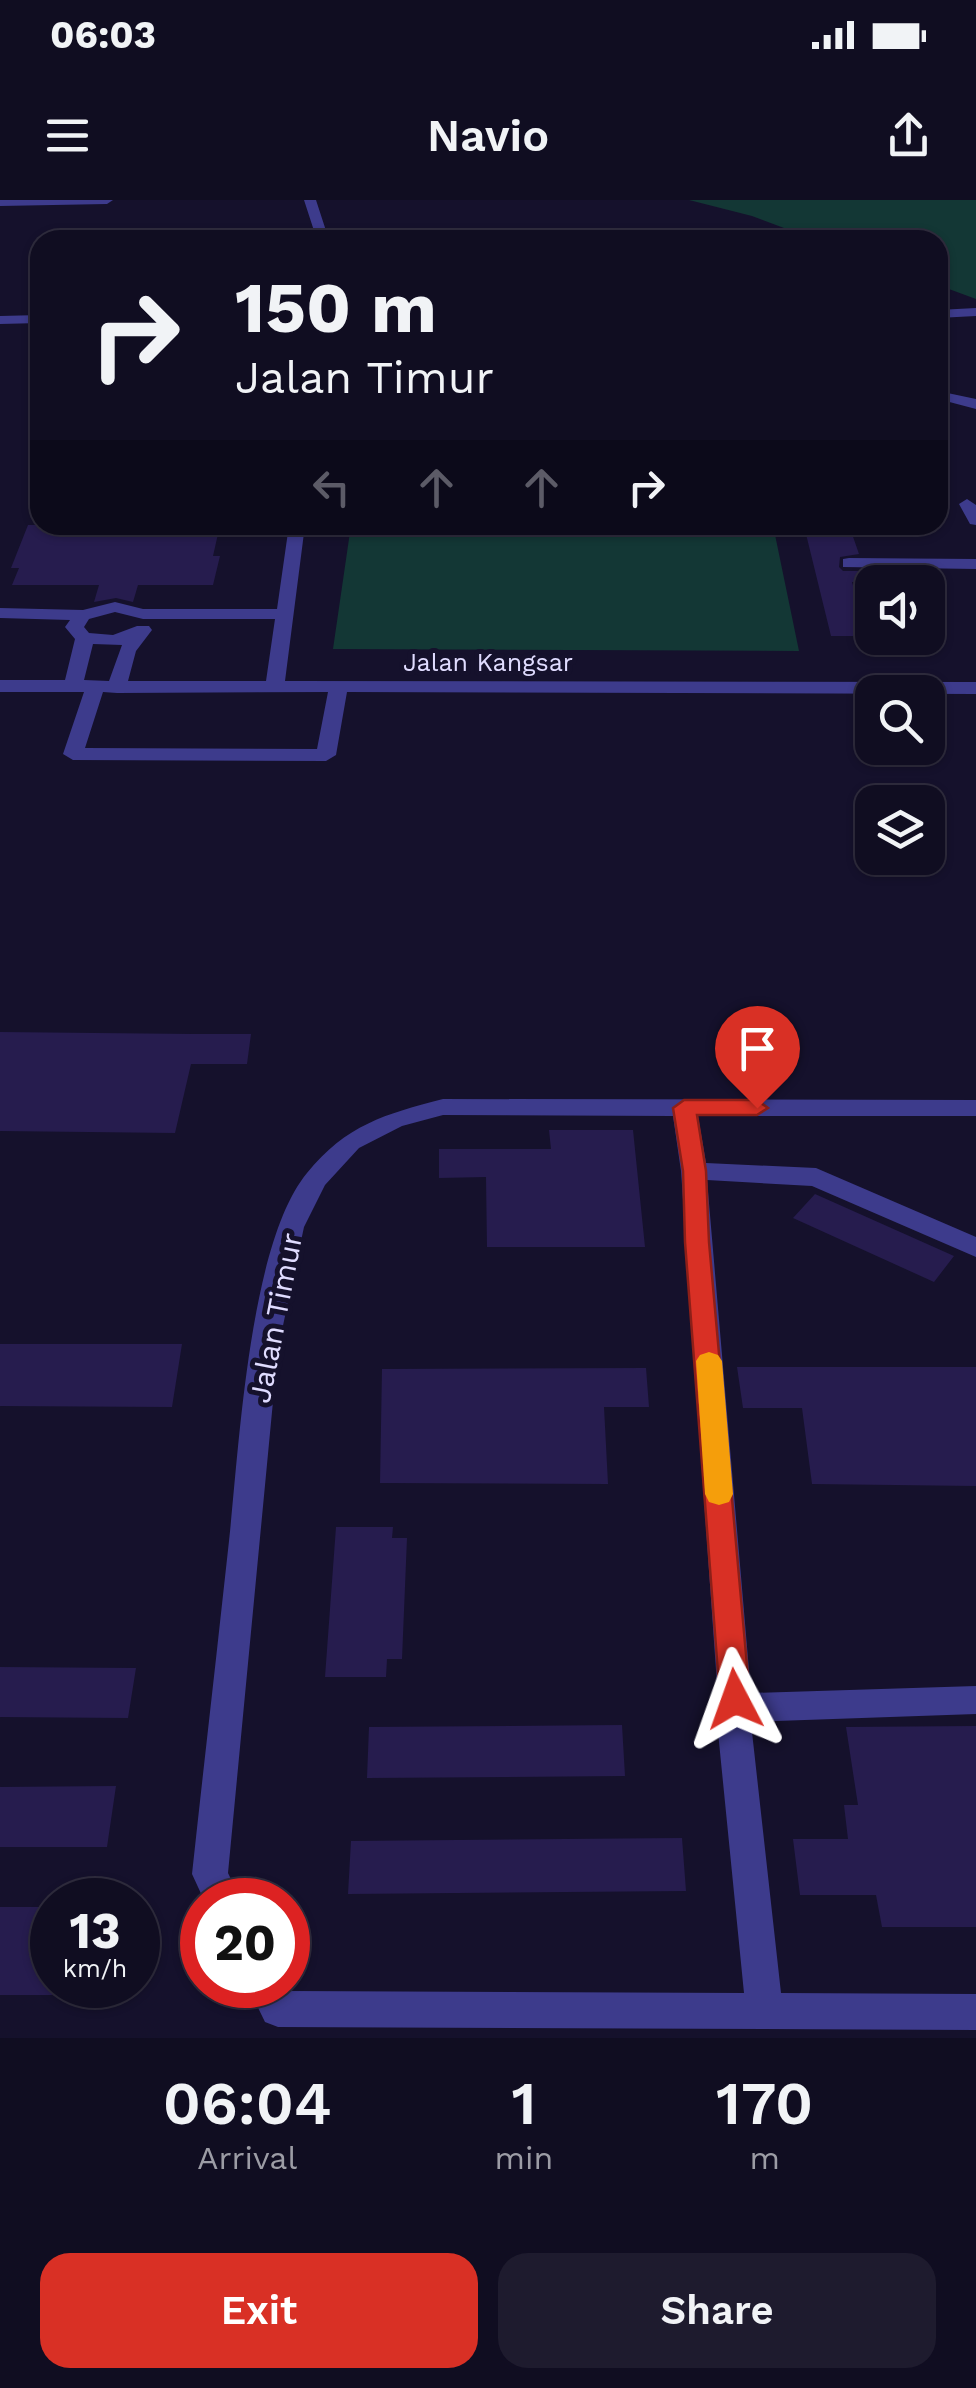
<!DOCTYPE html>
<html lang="en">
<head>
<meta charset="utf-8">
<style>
  body { margin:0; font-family:"Work Sans",sans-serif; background:#1e1b2e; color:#f1f3f6; height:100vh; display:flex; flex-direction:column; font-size:38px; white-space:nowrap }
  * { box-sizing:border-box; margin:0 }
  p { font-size:32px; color:#9c9ca5 }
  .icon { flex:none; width:55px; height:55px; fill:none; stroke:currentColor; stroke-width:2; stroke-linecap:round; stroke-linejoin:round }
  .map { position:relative; height:1838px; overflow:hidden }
  .details { display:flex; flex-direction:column; background:#100d21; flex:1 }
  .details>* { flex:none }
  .hud { position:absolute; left:30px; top:30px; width:918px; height:305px; border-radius:30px; box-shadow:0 2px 8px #0004,0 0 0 2px #302d3f; background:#100d21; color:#f1f3f6; overflow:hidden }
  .buttons { position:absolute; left:855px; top:365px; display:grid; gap:20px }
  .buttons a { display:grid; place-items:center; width:90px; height:90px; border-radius:20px; background:#100d21; box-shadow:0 2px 8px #0004,0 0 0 2px #302d3f; font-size:50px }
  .speed { position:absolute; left:30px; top:1678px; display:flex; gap:20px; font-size:50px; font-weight:700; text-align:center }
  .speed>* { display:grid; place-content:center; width:130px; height:130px; border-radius:50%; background:#100d21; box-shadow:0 2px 8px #0004,0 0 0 2px #302d3f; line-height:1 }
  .speed small { font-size:25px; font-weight:400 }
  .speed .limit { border:15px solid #d22; background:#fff; color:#111 }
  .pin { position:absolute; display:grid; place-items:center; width:85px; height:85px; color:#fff; margin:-102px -42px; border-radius:50% 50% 50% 0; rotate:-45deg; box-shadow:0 0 10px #0007 }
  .pin .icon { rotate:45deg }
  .me { position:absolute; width:110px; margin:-55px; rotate:356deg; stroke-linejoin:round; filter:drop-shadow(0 0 8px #0008) }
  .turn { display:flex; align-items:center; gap:35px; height:210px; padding:0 40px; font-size:45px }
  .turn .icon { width:130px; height:130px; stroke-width:2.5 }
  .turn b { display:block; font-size:70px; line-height:85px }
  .lanes { display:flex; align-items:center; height:95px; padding:0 40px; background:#0003; justify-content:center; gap:50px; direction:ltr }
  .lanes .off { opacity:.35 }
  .eta { display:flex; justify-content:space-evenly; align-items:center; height:170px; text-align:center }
  .eta b { font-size:60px; font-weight:600; line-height:70px }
  .action { display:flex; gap:20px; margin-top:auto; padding:20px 40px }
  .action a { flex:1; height:115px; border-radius:30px; background:#d93025; color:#fff; font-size:40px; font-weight:600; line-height:115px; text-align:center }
  .action a+a { background:#1e1b2e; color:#f1f3f6 }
  .status { display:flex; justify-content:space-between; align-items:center; height:70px; padding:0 50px; background:#100d21; direction:ltr }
  .status svg { height:28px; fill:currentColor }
  header { display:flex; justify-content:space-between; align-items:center; height:130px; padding:0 40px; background:#100d21; font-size:45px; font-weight:600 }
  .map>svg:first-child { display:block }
  .green { fill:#133735 }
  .building { fill:#261c4e }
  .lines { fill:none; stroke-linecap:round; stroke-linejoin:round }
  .minor { fill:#3d3b8c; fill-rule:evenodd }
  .route { fill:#d93025; stroke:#8d1f18; stroke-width:2.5 }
  .slow { fill:#f59e0b }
  .labels { text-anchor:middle; stroke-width:10; stroke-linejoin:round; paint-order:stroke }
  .far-street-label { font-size:25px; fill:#e0dcff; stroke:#15112c }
  .street-label { font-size:30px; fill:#e0dcff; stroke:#15112c }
</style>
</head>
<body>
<div class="status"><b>06:03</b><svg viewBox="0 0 49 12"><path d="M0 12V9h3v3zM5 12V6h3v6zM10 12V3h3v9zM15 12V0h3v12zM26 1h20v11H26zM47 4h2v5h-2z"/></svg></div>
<header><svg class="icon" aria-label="menu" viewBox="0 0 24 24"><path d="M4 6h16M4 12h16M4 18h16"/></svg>Navio<svg class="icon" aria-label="share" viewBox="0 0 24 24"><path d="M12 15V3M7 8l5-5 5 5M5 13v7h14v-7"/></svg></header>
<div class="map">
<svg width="976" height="1838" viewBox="0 0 976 1838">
  <rect width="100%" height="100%" fill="#15112c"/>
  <path class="green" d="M689 0H976V99L938 85V40H816L752 16Z
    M351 325H773L799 451 333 449Z"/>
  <path class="building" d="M28 325H220L213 356H220L213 385H138L133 402 116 398 94 402 99 385H12L19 368H11Z
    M808 325H849L859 354 840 357 839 367 843 371H864L867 382H852L867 436H831L806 334H810Z
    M0 832 192 834H251L247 864H191L175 933 0 931Z
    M549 930H633L645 1047H487L486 977 439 978V949H551Z
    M815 994 954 1056 934 1082 793 1018Z
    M0 1144H182L172 1207 0 1206Z
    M737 1167H976V1286L812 1284 802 1208H743Z
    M646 1168 649 1207H604L608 1284 380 1283 382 1169Z
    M336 1327H393L392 1338H407L402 1459H387L386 1477H325Z
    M0 1467 136 1468 128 1518 0 1517Z
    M622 1525 625 1576 367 1578 369 1527Z
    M976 1526V1727H882L876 1695H800L793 1639H848L844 1605H858L846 1527Z
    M116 1586 107 1647H0V1587Z
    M682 1638 686 1691 348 1694 351 1641Z
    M0 1707H52V1795H0Z"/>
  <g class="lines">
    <path class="minor" d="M0 0H113L107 4 0 6Z
      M304 0H316L329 40H317Z
      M976 108V116L938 118V110Z
      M40 115V123L0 124V116Z
      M938 191 976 199V209L938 199Z
      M967 299 976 305V325L970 324 959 304Z
      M289 325H305L285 481 976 482V494L347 492 336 555 326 561 73 560 63 554 84 492H0V480H65L75 439 65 427 70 420 0 418V408L83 410 115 402 143 409H277ZM115 412 143 419H275L266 481H128L136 451 152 430 149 426H137L113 435 89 433 84 427 89 419ZM93 444 122 445 109 481 84 480ZM103 492 117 493 328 492 317 549 85 548Z
      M849 358 976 359V369L843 367V359Z
      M443 899 976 900V916H698L706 963 816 968 976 1037V1057L812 986 707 980 751 1493 976 1486V1514L747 1522 752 1532 781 1793 976 1794V1830L278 1827 265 1822 247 1785H286L289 1791 744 1793 718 1532 723 1522 731 1519 718 1499 681 971 673 916 443 915 402 926 359 948 325 985 304 1027 278 1149 228 1673 241 1700H204L192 1674C204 1563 217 1452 229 1341 239 1249 249 1043 307 973 346 925 385 914 443 899Z"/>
  </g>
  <path class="route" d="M684 900H757L768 908 757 915H697L706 971 709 1042 750 1499 745 1508 735 1512 724 1508 720 1499 685 1042 683 971 673 908Z"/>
  <path class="slow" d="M709 1152 718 1155 722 1161 733 1294 729 1302 719 1305 709 1302 705 1294 696 1161 700 1155Z"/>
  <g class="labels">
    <g class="far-street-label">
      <text x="488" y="471">Jalan Kangsar</text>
    </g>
    <g class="street-label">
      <text transform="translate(276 1118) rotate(-79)" y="10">Jalan Timur</text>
    </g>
  </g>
</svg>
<div class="buttons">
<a><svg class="icon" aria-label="sound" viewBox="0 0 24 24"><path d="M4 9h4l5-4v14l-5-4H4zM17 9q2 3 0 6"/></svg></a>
<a><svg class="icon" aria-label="search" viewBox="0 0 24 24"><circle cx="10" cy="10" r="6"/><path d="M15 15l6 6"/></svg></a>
<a><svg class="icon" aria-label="layers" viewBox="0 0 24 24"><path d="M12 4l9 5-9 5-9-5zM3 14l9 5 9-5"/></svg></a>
</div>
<div class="speed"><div>13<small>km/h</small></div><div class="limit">20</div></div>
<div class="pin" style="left:757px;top:908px;background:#d93025"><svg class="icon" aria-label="arrive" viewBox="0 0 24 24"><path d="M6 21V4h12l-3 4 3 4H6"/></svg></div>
<svg class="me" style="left:735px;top:1499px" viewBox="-20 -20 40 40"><path d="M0-17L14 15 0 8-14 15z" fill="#d93025" stroke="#fff" stroke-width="4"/></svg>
<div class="hud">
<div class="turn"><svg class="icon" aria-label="right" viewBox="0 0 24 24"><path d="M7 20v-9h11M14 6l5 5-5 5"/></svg><div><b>150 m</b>Jalan Timur</div></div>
<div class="lanes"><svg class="icon off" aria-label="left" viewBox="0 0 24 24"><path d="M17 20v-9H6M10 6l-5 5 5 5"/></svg><svg class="icon off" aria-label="ahead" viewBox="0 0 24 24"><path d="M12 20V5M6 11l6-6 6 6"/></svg><svg class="icon off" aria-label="ahead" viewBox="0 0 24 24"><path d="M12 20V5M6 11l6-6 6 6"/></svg><svg class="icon" aria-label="right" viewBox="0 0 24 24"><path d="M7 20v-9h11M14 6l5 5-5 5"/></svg></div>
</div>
</div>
<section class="details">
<div class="eta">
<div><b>06:04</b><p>Arrival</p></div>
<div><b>1</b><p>min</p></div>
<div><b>170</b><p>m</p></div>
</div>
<div class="action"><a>Exit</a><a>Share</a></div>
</section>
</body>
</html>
